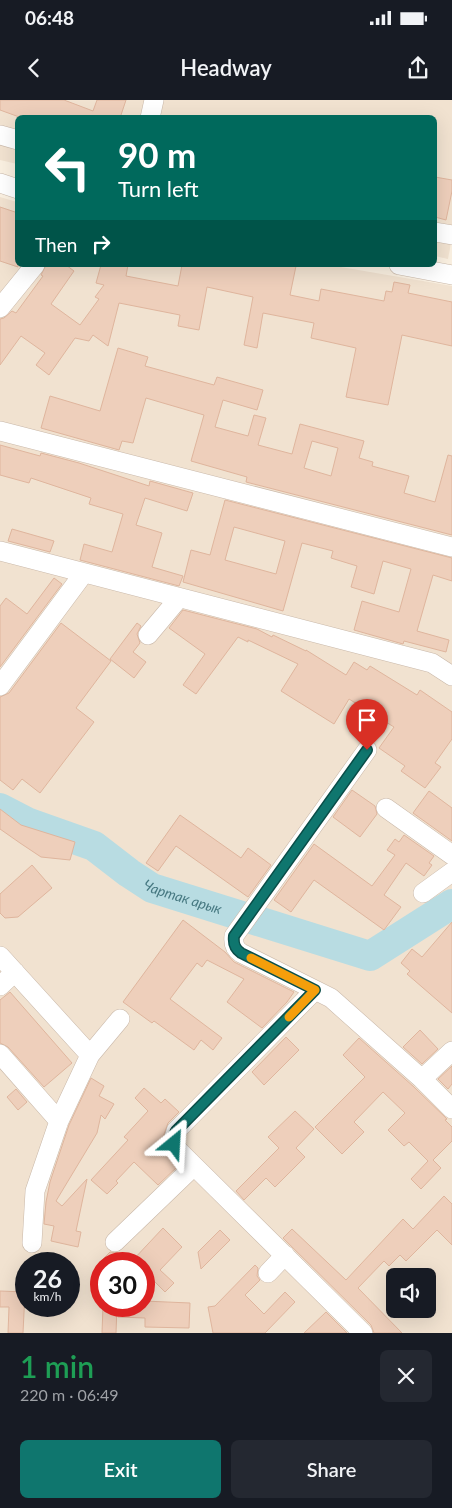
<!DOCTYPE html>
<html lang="en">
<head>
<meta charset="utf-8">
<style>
  body { margin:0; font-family:Lato,sans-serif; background:#242831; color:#f1f3f6; height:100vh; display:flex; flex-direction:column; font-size:19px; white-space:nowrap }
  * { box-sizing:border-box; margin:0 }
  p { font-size:16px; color:#9ea1a6 }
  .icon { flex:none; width:28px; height:28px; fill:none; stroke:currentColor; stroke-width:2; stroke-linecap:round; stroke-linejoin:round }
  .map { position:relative; height:1233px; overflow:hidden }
  .panel { display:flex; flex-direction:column; background:#171b24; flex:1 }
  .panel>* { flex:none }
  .top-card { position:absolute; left:15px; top:15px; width:422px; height:152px; border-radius:8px; box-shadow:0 5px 20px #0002; background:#00695c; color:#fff; overflow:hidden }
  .fabs { position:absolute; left:386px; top:1168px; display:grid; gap:10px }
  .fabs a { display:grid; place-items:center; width:50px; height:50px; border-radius:8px; background:#171b24; box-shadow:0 5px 20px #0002; font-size:25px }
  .speed { position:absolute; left:15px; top:1152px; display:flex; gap:10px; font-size:25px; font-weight:700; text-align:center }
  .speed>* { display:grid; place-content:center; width:65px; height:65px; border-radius:50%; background:#171b24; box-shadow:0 5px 20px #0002; line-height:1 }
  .speed small { font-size:12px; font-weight:400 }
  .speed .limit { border:8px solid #d22; background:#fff; color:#111 }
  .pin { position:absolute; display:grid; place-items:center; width:42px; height:42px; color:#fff; margin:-51px -21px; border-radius:50% 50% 50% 0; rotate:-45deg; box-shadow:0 0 5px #0007 }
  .pin .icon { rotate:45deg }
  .me { position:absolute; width:55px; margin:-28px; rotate:27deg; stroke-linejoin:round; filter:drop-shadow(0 0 4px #0008) }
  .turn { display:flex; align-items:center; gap:18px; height:105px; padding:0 20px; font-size:22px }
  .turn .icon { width:65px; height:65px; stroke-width:2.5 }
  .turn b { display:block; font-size:35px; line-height:42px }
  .then { display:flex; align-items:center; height:48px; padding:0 20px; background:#0003; gap:10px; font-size:19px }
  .round { display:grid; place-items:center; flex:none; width:52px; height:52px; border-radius:8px; background:#242831 }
  .head { display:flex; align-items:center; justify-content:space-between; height:85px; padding:0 20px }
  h1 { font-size:30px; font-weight:600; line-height:38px; color:#1e9e55 }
  .action { display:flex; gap:10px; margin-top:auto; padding:10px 20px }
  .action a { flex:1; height:58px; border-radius:8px; background:#0f766e; color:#fff; font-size:20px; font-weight:600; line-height:58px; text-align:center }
  .action a+a { background:#242831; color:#f1f3f6 }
  .status { display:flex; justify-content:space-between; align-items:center; height:35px; padding:0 25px; background:#171b24; direction:ltr }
  .status svg { height:14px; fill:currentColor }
  header { display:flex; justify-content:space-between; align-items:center; height:65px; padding:0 20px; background:#171b24; font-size:22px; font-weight:600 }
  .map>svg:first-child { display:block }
  .residential { fill:#f1e2d0; fill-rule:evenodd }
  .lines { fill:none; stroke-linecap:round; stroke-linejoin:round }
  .river { stroke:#b8dce2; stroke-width:30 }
  .building { fill:#eecfbb; stroke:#dfb59d; fill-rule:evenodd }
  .minor-casing { stroke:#c9b8a9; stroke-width:20 }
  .minor { stroke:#fff; stroke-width:19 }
  .route-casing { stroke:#0a4d48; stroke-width:12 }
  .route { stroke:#0f766e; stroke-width:9 }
  .slow { stroke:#f59e0b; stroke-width:9 }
  .labels { text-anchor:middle; stroke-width:4; stroke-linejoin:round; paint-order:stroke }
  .water-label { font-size:14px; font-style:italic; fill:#467881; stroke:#fef4e7 }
</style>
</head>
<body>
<div class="status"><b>06:48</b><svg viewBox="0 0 49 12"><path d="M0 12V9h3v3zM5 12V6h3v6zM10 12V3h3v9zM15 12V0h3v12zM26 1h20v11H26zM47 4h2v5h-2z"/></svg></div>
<header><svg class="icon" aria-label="back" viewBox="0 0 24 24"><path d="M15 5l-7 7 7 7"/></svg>Headway<svg class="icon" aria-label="share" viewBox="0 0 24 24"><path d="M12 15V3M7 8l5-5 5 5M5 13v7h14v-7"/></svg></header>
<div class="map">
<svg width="452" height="1233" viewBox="0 0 452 1233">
  <rect width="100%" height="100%" fill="#faf0e1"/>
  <path class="residential" d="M0 0H452V138L448 159 435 156V18H18L17 64 0 60Z
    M0 97 17 102 18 165H329L452 186V1233H0ZM26 1164H69V1206H26ZM101 1164H144V1206H101ZM395 1176H428V1209H395Z"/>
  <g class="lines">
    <path class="river" id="s1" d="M0 708 29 723 94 746 129 773 152 788 370 856 452 804"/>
  </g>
  <path class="building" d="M0 0H64L93 11 97 0H126L120 18H22L0 10Z
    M435 77 452 80V91L446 120 435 117Z
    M0 107 18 113V167L0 161Z
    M46 165H66L74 171 51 204 80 225 99 199 95 197 104 185 96 183 101 165H128L126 176 178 186 182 165H289L296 166 290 195 319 201 321 189 384 201 386 191 392 192 394 182 410 185 408 193 452 202V246L402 235 388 305 346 297 356 248 311 238 314 223 263 213 257 248 244 245 253 197 207 187 199 230 178 226 180 215 119 203 108 246 93 235 89 241 75 238 49 275 36 265 45 253 21 236 0 265V219L4 218 12 211 16 213 43 176 41 175Z
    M118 248 148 257 145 266 214 285 217 277 263 290 257 310 223 300 215 327 248 336 254 315 266 318 258 345 292 354 300 324 364 341 359 358 373 362 372 366 409 376 404 393 435 402 448 355 452 356V435L246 382 247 377 191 361 204 315 146 298 133 343 122 341 119 350 41 328 50 296 100 311ZM312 341 338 348 331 376 304 368Z
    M0 345 40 356 41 353 79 363 149 386 150 381 193 393 187 411 145 398 136 425 162 433 152 467 183 476 179 486 80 460 84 444 112 452 123 414 89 404 91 398 31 378 29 383 0 375Z
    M225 400 452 458V481L433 475 417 531 449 540 446 552 404 541 403 544 354 530 362 501 399 512 411 469 383 461 374 494 351 487 357 466 331 458 333 451 302 443 283 511 183 482 191 450 210 455ZM234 427 285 441 276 474 225 460Z
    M12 429 54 441 50 452 8 441Z
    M54 478 62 484 0 567V506L6 498 27 514Z
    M183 510 257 529 272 537 273 535 306 551V550L346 575 354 562 367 570 370 566 417 595 420 590 452 612V639L435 663 441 667 425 688 401 671 405 666 379 648 394 627 349 599 334 624 281 591 298 564 248 540V542L238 537 196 594 183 585 205 554 169 528Z
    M61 523 111 561 76 608 94 622 40 693 22 679 13 690 0 680V597L9 593Z
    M137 523 141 526 137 534 140 543 133 552 146 562 134 578 110 559Z
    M352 690 375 706 377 714 360 737 333 717Z
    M429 691 452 708V741L413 713Z
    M0 709 21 725 75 742 70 760 41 757 20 743 0 729Z
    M180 715 241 758 248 748 271 765 248 797 176 746 158 771 146 763Z
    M404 735 434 756 429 763 432 765 424 776 406 763 384 795 401 807 384 830 314 780 291 812 274 800 314 744 372 786 395 755 387 750 395 739 399 742Z
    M32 765 52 788 18 817 5 818 0 813V794Z
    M183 820 225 852 234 862 294 892 287 902 262 928 227 902 244 879 207 860 202 867 197 863 170 899 222 938 213 950 201 940 194 950 154 921 152 923 123 902Z
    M452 822V913L407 874 410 871 401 863 412 849 422 857Z
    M10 892 72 963 44 987 8 947 0 943V900Z
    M420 930 438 949 422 964 403 947Z
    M286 937 299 950 264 985 252 972Z
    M359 938 414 987 447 1019 445 1020 452 1027V1041L433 1060 441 1068 421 1089 411 1079 428 1061 409 1042 404 1046 388 1030 405 1013 383 992 354 1022 364 1032 342 1054 315 1027 365 977 343 955Z
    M452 966V984L448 989 438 979Z
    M91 978 104 986 99 996 114 1004 105 1019 101 1015 97 1033 56 1101 62 1106 87 1079 76 1131 81 1132 78 1147 51 1141 54 1126 44 1124 46 1102 50 1082 69 1025Z
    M144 988 161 1003 165 999 179 1012 168 1023 163 1037 157 1043 178 1066 158 1085 134 1062 116 1081 118 1083 107 1094 91 1080 128 1040 124 1037 148 1011 135 998Z
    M16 989 27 1002 18 1010 7 997Z
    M295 1011 314 1029 296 1048 305 1057 275 1087 266 1078 244 1100 236 1091 279 1048 268 1037Z
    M444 1096 452 1104V1145L437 1130 406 1161 400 1155 389 1166 384 1161 358 1188 402 1233H374L371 1225 283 1138 292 1129 346 1180 403 1119 413 1129Z
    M163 1128 182 1147 160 1170 174 1183 165 1192 144 1171V1164H137L133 1160Z
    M220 1130 230 1140 201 1169 198 1152Z
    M110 1152 118 1153 130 1164H98Z
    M255 1165 258 1168 257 1176 260 1180 245 1195 264 1214 285 1192 295 1202 265 1233H213L208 1207 215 1206Z
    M0 1191 25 1192 23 1233H8L9 1207H0Z
    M144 1201 190 1203 189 1228 145 1227V1218L118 1217V1206H144Z
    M103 1206H117L116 1233H102Z
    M326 1212 347 1233H304Z"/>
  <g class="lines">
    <g class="minor-casing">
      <path id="minor" d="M150 18 154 0
        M0 35 18 40
        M0 83 18 89
        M435 132 452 135
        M399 165 452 175
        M0 208 35 165
        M0 331 452 447
        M0 451 432 563 452 576
        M148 535 179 498
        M0 586 84 473
        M386 708 452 755
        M423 793 452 772
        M0 856 90 955 59 1021 35 1091 32 1143
        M0 886 15 872
        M315 890 241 853C235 849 233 844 234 836L367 650
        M0 954 59 1021
        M90 955 120 919
        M422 979 452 951
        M115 1142 194 1066
        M268 1173 285 1155
        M363 1233 178 1050C173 1043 173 1039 176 1031L315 890 331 898 422 979 452 1009"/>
    </g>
    <use href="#minor" class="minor"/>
  </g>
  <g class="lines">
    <g class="route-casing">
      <path id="route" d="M174 1044 173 1037 176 1031 315 890 241 853C235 849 233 844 234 836L367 650"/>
    </g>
    <use href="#route" class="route"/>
    <path class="slow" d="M251 858 315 890 289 917"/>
  </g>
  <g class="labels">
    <g class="water-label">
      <text dy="5" stroke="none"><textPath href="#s1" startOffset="205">Чартак арык</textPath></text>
    </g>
  </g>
</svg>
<div class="fabs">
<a><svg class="icon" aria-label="sound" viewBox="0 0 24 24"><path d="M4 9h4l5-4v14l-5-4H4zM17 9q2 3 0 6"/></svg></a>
</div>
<div class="speed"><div>26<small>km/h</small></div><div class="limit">30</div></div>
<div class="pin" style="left:367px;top:650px;background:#d93025"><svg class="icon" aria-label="arrive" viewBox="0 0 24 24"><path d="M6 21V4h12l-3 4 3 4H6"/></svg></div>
<svg class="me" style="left:174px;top:1044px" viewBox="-20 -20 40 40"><path d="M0-17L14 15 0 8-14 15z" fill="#0f766e" stroke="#fff" stroke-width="4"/></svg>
<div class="top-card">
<div class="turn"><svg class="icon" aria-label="left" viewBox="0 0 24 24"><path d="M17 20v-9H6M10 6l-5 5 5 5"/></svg><div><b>90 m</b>Turn left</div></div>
<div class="then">Then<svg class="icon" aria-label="right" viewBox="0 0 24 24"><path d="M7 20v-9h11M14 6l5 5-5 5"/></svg></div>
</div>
</div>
<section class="panel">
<div class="head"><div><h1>1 min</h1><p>220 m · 06:49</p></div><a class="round"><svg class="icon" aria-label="close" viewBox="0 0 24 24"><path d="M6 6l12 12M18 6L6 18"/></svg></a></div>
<div class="action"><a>Exit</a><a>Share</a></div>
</section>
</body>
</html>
